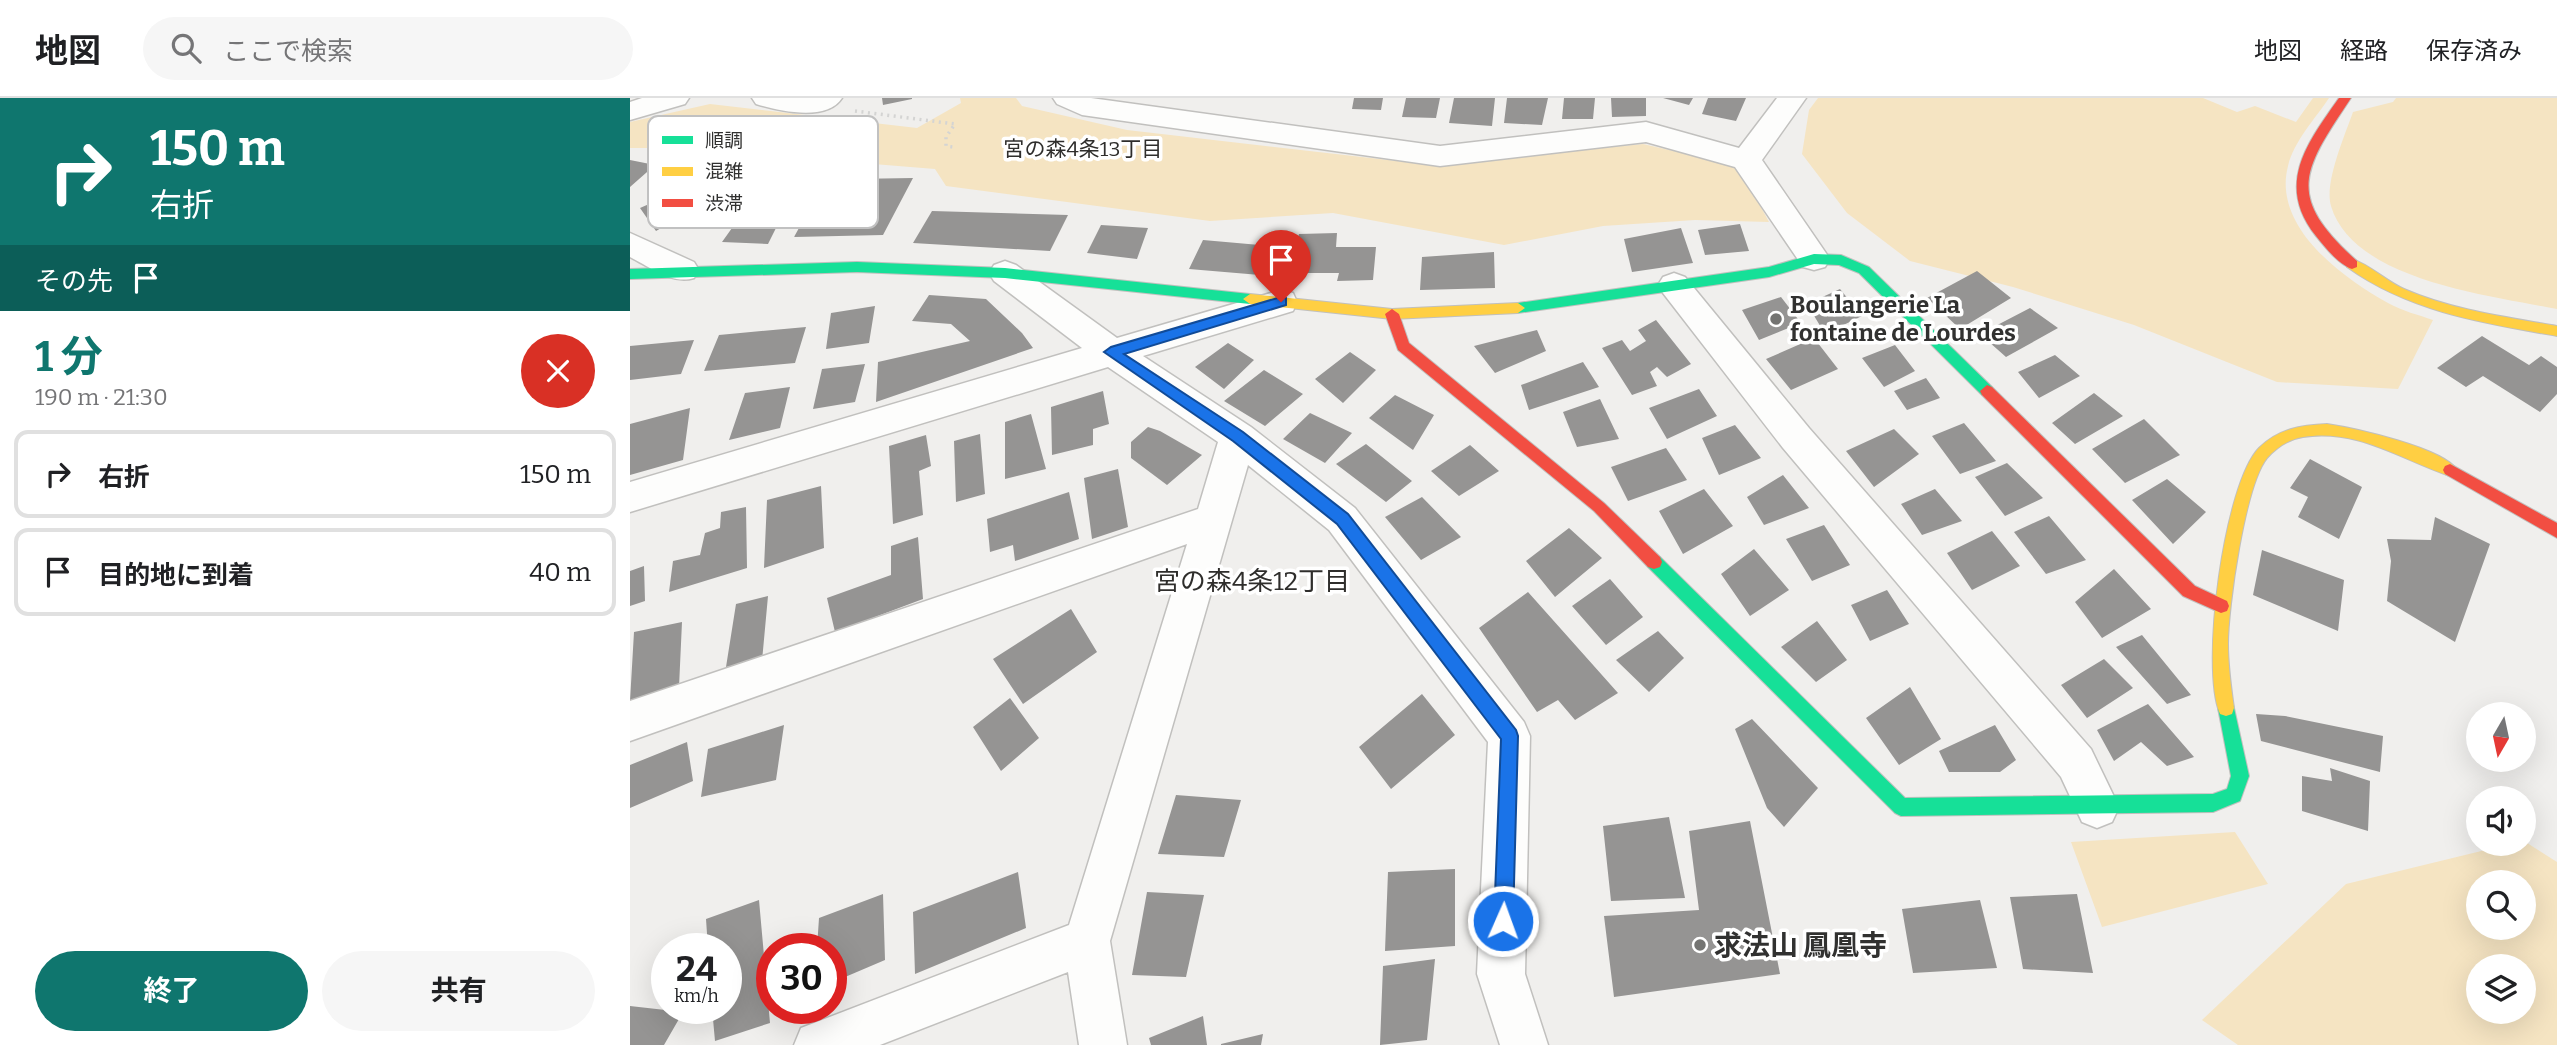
<!DOCTYPE html>
<html lang="ja">
<head>
<meta charset="utf-8">
<style>
  body { margin:0; font-family:Bitter,"Noto Sans JP",serif; background:#f6f6f6; color:#202124; height:100vh; display:flex; flex-direction:column; font-size:26px; white-space:nowrap }
  * { box-sizing:border-box; margin:0 }
  p { font-size:23px; color:#757577 }
  .icon { flex:none; width:38px; height:38px; fill:none; stroke:currentColor; stroke-width:2; stroke-linecap:round; stroke-linejoin:round }
  .map { position:relative; flex:1; overflow:hidden }
  .drawer { display:flex; flex-direction:column; background:#fff; width:630px }
  .drawer>* { flex:none }
  .banner { background:#0f766e; color:#fff; overflow:hidden }
  .needle { width:46px; rotate:189deg }
  .controls { position:absolute; left:1836px; top:604px; display:grid; gap:14px }
  .controls a { display:grid; place-items:center; width:70px; height:70px; border-radius:50%; background:#fff; box-shadow:0 7px 28px #0002; font-size:35px }
  .speed { position:absolute; left:21px; top:835px; display:flex; gap:14px; font-size:35px; font-weight:700; text-align:center }
  .speed>* { display:grid; place-content:center; width:91px; height:91px; border-radius:50%; background:#fff; box-shadow:0 7px 28px #0002; line-height:1 }
  .speed small { font-size:18px; font-weight:400 }
  .speed .limit { border:10px solid #d22; background:#fff; color:#111 }
  .pin { position:absolute; display:grid; place-items:center; width:60px; height:60px; color:#fff; margin:-72px -30px; border-radius:50% 50% 50% 0; rotate:-45deg; box-shadow:0 0 7px #0007 }
  .pin .icon { rotate:45deg }
  .me { position:absolute; width:77px; margin:-38px; rotate:2deg; stroke-linejoin:round; filter:drop-shadow(0 0 5px #0008) }
  .turn { display:flex; align-items:center; gap:24px; height:147px; padding:0 35px; font-size:32px }
  .turn .icon { width:91px; height:91px; stroke-width:2.5 }
  .turn b { display:block; font-size:49px; line-height:60px }
  .then { display:flex; align-items:center; height:66px; padding:0 35px; background:#0003; gap:14px; font-size:26px }
  .round { display:grid; place-items:center; flex:none; width:74px; height:74px; border-radius:37px; background:#f6f6f6 }
  .headline { display:flex; align-items:center; justify-content:space-between; height:119px; padding:0 35px }
  h1 { font-size:42px; font-weight:700; line-height:52px; color:#0f766e }
  .cta { display:flex; gap:14px; margin-top:auto; padding:14px 35px }
  .cta a { flex:1; height:80px; border-radius:42px; background:#0f766e; color:#fff; font-size:28px; font-weight:700; line-height:80px; text-align:center }
  .cta a+a { background:#f6f6f6; color:#202124 }
  ul { padding:0; list-style:none }
  li { display:flex; align-items:center; gap:21px; height:88px; margin:0 14px 10px; padding:0 21px; border:4px solid #e0e0e0; border-radius:14px }
  li div { flex:1 }
  li b { display:block; font-size:26px }
  li em { font-style:normal }
  header { display:flex; align-items:center; gap:42px; box-sizing:border-box; height:98px; padding:0 35px; background:#fff; border-bottom:2px solid #e0e0e0 }
  header strong { font-size:33px }
  nav { display:flex; gap:38px; margin-inline-start:auto; font-size:24px }
  .search { width:490px; height:63px; background:#f6f6f6; display:flex; align-items:center; gap:18px; box-sizing:border-box; padding:0 24px; border-radius:38px; color:#757577; font-size:26px }
  main { display:flex; flex:1; min-height:0 }
  .map>svg:first-child { display:block }
  .green { fill:#f5e4c2; fill-rule:evenodd }
  .building { fill:#959493 }
  .lines { fill:none; stroke-linecap:round; stroke-linejoin:round }
  .street-casing { stroke:#c1c0be; stroke-width:3 }
  .fast-casing { stroke:#c1c0be; stroke-width:2 }
  .slow-casing { stroke:#c1c0be; stroke-width:2 }
  .jam-casing { stroke:#c1c0be; stroke-width:2 }
  .path { stroke:#d4d4d3; stroke-width:3.5; stroke-dasharray:2 4.5; stroke-linecap:butt }
  .street { fill:#fdfdfc; fill-rule:evenodd }
  .fast { fill:#16e098; fill-rule:evenodd }
  .slow { fill:#ffcf43; fill-rule:evenodd }
  .jam { fill:#f24e42; fill-rule:evenodd }
  .route { fill:#1a73e8; stroke:#114b97; stroke-width:2 }
  .poi-dot { fill:#747472; stroke:#fff; stroke-width:2.5 }
  .labels { text-anchor:middle; stroke-width:7; stroke-linejoin:round; paint-order:stroke }
  .far-neighbourhood-label { font-size:21px; fill:#2f2e2c; stroke:#fff }
  .poi-label { font-size:24px; font-weight:bold; fill:#313130; stroke:#fff; text-anchor:start }
  .neighbourhood-label { font-size:26px; fill:#2f2e2c; stroke:#fff }
  .near-poi-label { font-size:28px; font-weight:bold; fill:#313130; stroke:#fff; text-anchor:start }
  .key { fill:#fff; stroke:#c1c1c1; stroke-width:2 }
  .key-label { font-size:19px; fill:#313130 }
</style>
</head>
<body>
<header>
<strong>地図</strong>
<div class="search"><svg class="icon" aria-label="search" viewBox="0 0 24 24"><circle cx="10" cy="10" r="6"/><path d="M15 15l6 6"/></svg>ここで検索</div>
<nav><a>地図</a><a>経路</a><a>保存済み</a></nav>
</header>
<main>
<section class="drawer">
<div class="banner">
<div class="turn"><svg class="icon" aria-label="right" viewBox="0 0 24 24"><path d="M7 20v-9h11M14 6l5 5-5 5"/></svg><div><b>150 m</b>右折</div></div>
<div class="then">その先<svg class="icon" aria-label="arrive" viewBox="0 0 24 24"><path d="M6 21V4h12l-3 4 3 4H6"/></svg></div>
</div>
<div class="headline"><div><h1>1 分</h1><p>190 m · 21:30</p></div><a class="round" style="background:#d93025;color:#fff"><svg class="icon" aria-label="close" viewBox="0 0 24 24"><path d="M6 6l12 12M18 6L6 18"/></svg></a></div>
<ul>
<li><svg class="icon" aria-label="right" viewBox="0 0 24 24"><path d="M7 20v-9h11M14 6l5 5-5 5"/></svg><div><b>右折</b></div><em>150 m</em></li>
<li><svg class="icon" aria-label="arrive" viewBox="0 0 24 24"><path d="M6 21V4h12l-3 4 3 4H6"/></svg><div><b>目的地に到着</b></div><em>40 m</em></li>
</ul>
<div class="cta"><a>終了</a><a>共有</a></div>
</section>
<div class="map">
<svg width="1927" height="947" viewBox="0 0 1927 947">
  <rect width="100%" height="100%" fill="#f0efed"/>
  <path class="green" d="M330 0H386L392 8 497 32 802 67 1013 46 1109 68 1139 124 1065 122 973 128 874 147 703 115 580 123 316 88 305 71 44 50H0V24L80 6 287 30 331 5Z
    M1188 0H1573L1607 14 1625 8 1666 24 1683 0H1699C1685 21 1664 43 1658 68 1642 129 1713 180 1758 205 1772 213 1789 217 1803 222L1768 291 1647 284 1504 227 1383 189 1280 163 1217 115 1172 56 1179 12Z
    M1766 0H1927V211C1863 198 1723 183 1701 108 1694 85 1715 37 1723 14L1763 4Z
    M1605 734 1638 786 1472 829 1441 744Z
    M1894 743 1927 764V947H1608L1572 922 1716 786 1880 746H1894ZM1894 784V830H1848V784ZM1894 868V914H1848V868Z"/>
  <path class="building" d="M252 0H282V1L253 7Z
    M724 0H753L751 12 722 11Z
    M776 0H810L806 20 772 19Z
    M824 0H865L862 28 819 25Z
    M877 0H918L912 27 874 25Z
    M934 0H965L963 21H932Z
    M981 0H1016V18L982 19Z
    M1033 0H1063L1059 7Z
    M1078 0H1116L1106 23 1072 16Z
    M0 62 25 67 0 89Z
    M283 80 253 137 164 139 190 92H214L222 81Z
    M60 88 78 103 26 133 10 110Z
    M156 110 138 146 92 144 102 130Z
    M302 113 438 117 420 153 283 145Z
    M1110 126 1119 153 1075 157 1068 132Z
    M471 127 518 130 507 161 457 155Z
    M1051 130 1063 165 1002 174 994 141Z
    M707 135 706 149H746L743 182 707 183 709 175H672L675 160 662 159 669 136Z
    M573 142 641 148 630 177 559 171Z
    M864 154 865 190 790 192 792 159Z
    M1347 173 1381 200 1330 231 1297 200Z
    M1210 191 1232 218 1195 236 1177 206Z
    M299 197 356 201 392 235 403 250 246 304 248 264 340 243 321 226 282 223Z
    M1151 199 1171 225 1129 242 1112 212Z
    M245 208 239 245 196 251 201 215Z
    M1400 210 1428 230 1376 259 1350 236Z
    M1026 222 1061 266 1037 279 1027 269 1020 274 1027 288 1002 297 972 250 992 242 1000 253 1016 243 1008 232Z
    M176 229 165 265 74 273 89 237Z
    M907 232 916 253 865 275 844 248Z
    M1852 238 1899 267 1911 258 1927 269V296L1910 314 1853 278 1836 289 1807 270Z
    M1184 240 1208 271 1161 292 1136 261Z
    M64 242 51 276 0 282V248Z
    M598 245 624 262 594 291 565 269Z
    M1265 247 1285 273 1254 289 1232 260Z
    M720 254 746 272 713 305 685 281Z
    M1425 257 1450 278 1409 300 1388 274Z
    M953 264 969 289 899 312 891 287Z
    M235 266 225 304 183 311 192 271Z
    M634 272 673 296 635 328 594 303Z
    M1296 280 1310 300 1277 312 1264 293Z
    M160 289 150 330 99 342 115 295Z
    M1069 291 1087 318 1037 341 1019 310Z
    M473 293 479 326 463 331V347L422 357 421 309Z
    M1464 295 1493 318 1445 346 1422 325Z
    M765 297 804 317 783 352 739 320Z
    M970 301 989 341 947 349 933 314Z
    M60 310 53 362 0 377V326Z
    M680 315 722 335 695 365 653 341Z
    M401 316 416 371 375 381V324Z
    M1514 321 1550 357 1495 385 1462 351Z
    M1334 325 1366 363 1330 376 1302 338Z
    M1105 327 1131 360 1089 377 1072 340Z
    M518 329 530 333 572 357 537 387 501 360V344Z
    M1264 331 1289 356 1244 389 1216 353Z
    M350 336 355 396 326 404 324 343Z
    M296 337 301 368 289 373 293 417 263 426 259 348Z
    M736 346 782 383 756 404 706 366Z
    M840 347 869 373 829 398 801 373Z
    M1036 350 1057 382 998 403 981 369Z
    M1680 361 1732 389 1709 441 1668 419 1678 399 1660 390Z
    M1377 365 1413 400 1375 418 1345 379Z
    M488 371 498 429 462 441 454 380Z
    M1153 377 1179 410 1134 427 1117 399Z
    M1537 381 1576 414 1543 446 1502 402Z
    M191 388 194 450 134 470 137 402Z
    M1074 391 1103 428 1053 456 1029 413Z
    M1305 391 1332 423 1292 437 1271 406Z
    M439 394 449 441 385 463 383 447 360 454 357 421Z
    M792 399 831 439 791 462 755 419Z
    M116 409 117 470 39 494 43 463 70 457 75 435 90 430 91 414Z
    M1419 418 1456 462 1416 476 1384 434Z
    M1805 419 1860 446 1825 544 1757 503 1761 463 1757 441 1801 442Z
    M1194 427 1220 467 1182 483 1156 441Z
    M939 430 972 460 925 499 896 463Z
    M1362 433 1390 468 1342 492 1317 455Z
    M288 439 293 501 205 534 197 500 261 477V448Z
    M1124 451 1159 492 1120 518 1091 476Z
    M1632 452 1714 482 1708 533 1623 497Z
    M14 468 15 503 0 508V473Z
    M1484 471 1521 511 1472 540 1445 504Z
    M980 481 1013 519 976 547 942 508Z
    M1257 492 1279 526 1240 543 1221 507Z
    M898 494 988 595 945 622 928 602 907 614 849 530Z
    M138 498 132 563 96 569 106 506Z
    M441 511 467 554 393 606 363 561Z
    M1187 523 1217 562 1186 584 1151 549Z
    M52 524 49 589 0 603 4 534Z
    M1028 533 1054 560 1019 594 986 562Z
    M1512 537 1561 597 1537 606 1486 549Z
    M1474 561 1503 590 1457 620 1431 587Z
    M1280 589 1311 641 1269 667 1236 620Z
    M792 596 825 637 761 691 729 649Z
    M380 600 409 640 371 673 343 629Z
    M1518 606 1564 659 1537 668 1511 644 1484 663 1467 632Z
    M1626 616 1655 618 1753 638 1750 674 1631 643Z
    M1122 621 1188 690 1154 729 1137 710 1105 631Z
    M154 627 146 682 71 699 78 651Z
    M1365 627 1386 662 1370 674H1319L1309 653Z
    M57 644 63 683 0 710V667Z
    M1700 670 1740 683 1738 733 1672 713V678L1702 683Z
    M546 697 611 702 594 759 528 756Z
    M1039 719 1055 800 981 803 973 728Z
    M1120 723 1150 876 984 899 974 818 1069 812 1059 733Z
    M825 771V848L755 853 758 774Z
    M388 774 396 830 285 876 283 814Z
    M517 794 574 797 556 879 502 877Z
    M253 796 255 862 201 885V850H187L189 820Z
    M1447 796 1463 875 1393 871 1380 799Z
    M129 802 140 925 85 943 82 910H96V850H78L76 821Z
    M1350 802 1367 870 1283 875 1272 811Z
    M805 861 797 942 750 947 753 868Z
    M0 908 53 914 34 947H0Z
    M573 918 577 947H521L519 940Z
    M633 936 631 947H591V946Z"/>
  <g class="lines">
    <g class="street-casing">
      <path id="street" d="M12 0H59L55 6 0 22V4Z
        M122 0H212C197 24 149 13 126 6Z
        M423 0H461L810 48 1016 24 1109 50 1147 0H1176L1132 62 1200 161 1195 169 1184 172 1173 169 1105 69 1016 44 810 68 452 17 427 6Z
        M0 135 64 164 69 172 64 180C42 187 20 169 0 159Z
        M375 163 386 167 487 240 651 192 663 195 667 204 663 213 513 258 621 329 725 410 894 624 900 638 895 876 918 947H870L847 876 858 644 699 432 618 367 480 843 497 947H449L438 874 250 947H164L171 930 439 827 557 446 0 643V603L568 411 588 344 478 269 0 414V384L452 250 364 183 359 175 364 167Z
        M1044 175 1055 179 1179 330 1461 651 1489 709 1482 724 1467 730 1452 724 1431 679 1153 350 1033 195 1028 187 1033 179Z"/>
    </g>
    <g class="fast-casing">
      <path id="fast" d="M1184 156 1211 157 1239 169 1362 289 1364 293 1362 297H1352L1229 175 1209 167 1184 166 1139 179 888 215 881 210 888 205 1139 169Z
        M227 164 375 170 620 196 627 201 620 206 375 180 227 174 0 181V171Z
        M1024 457 1030 459 1275 700 1583 696 1597 691 1601 678 1588 610 1590 604 1596 602 1602 604 1604 610 1619 678 1610 703 1583 714 1271 718 1265 715 1018 469 1016 464 1018 459Z"/>
    </g>
    <g class="slow-casing">
      <path id="slow" d="M1722 161C1740 167 1756 183 1774 191 1822 212 1876 219 1927 228V238C1853 225 1780 214 1717 169V163Z
        M620 196 762 211 888 205 895 210 888 215 762 221 620 206 613 201Z
        M1697 326C1724 330 1814 350 1827 372L1820 378C1772 362 1727 330 1673 339 1659 341 1646 350 1637 360 1615 387 1598 510 1598 546 1598 568 1601 589 1604 610L1602 616 1596 618 1590 616C1570 570 1594 386 1629 350 1648 331 1671 327 1697 326Z"/>
    </g>
    <g class="jam-casing">
      <path id="jam" d="M1709 0H1721C1673 72 1654 98 1727 163V169L1722 171C1708 166 1695 149 1686 138 1645 87 1677 45 1709 0Z
        M762 211 769 216 779 245 974 405 1030 459 1032 464 1030 469 1024 471 1018 469 964 413 768 252 755 216Z
        M1357 287 1362 289 1565 488 1597 503 1599 508 1597 513 1591 515 1553 498 1352 297 1350 293Z
        M1820 366 1927 425V440L1815 376 1813 372 1815 368Z"/>
    </g>
    <path class="path" d="M225 13 325 26 316 39V48L323 49"/>
    <use href="#street" class="street"/>
    <use href="#fast" class="fast"/>
    <use href="#slow" class="slow"/>
    <use href="#jam" class="jam"/>
  </g>
  <path class="route" d="M651 199 656 200V207L494 256 613 334 718 416 886 632 888 638 883 823 880 830 873 832 866 830 864 823 871 641 707 426 603 343 474 254 481 249Z"/>
  <g class="poi-dot">
    <circle cx="1146" cy="221" r="7"/>
    <circle cx="1070" cy="847" r="7"/>
  </g>
  <g class="labels">
    <g class="far-neighbourhood-label">
      <text x="453" y="58">宮の森4条13丁目</text>
    </g>
    <g class="poi-label">
      <text x="1160" y="215">Boulangerie La<tspan x="1160" dy="28">fontaine de Lourdes</tspan></text>
    </g>
    <g class="neighbourhood-label">
      <text x="622" y="492">宮の森4条12丁目</text>
    </g>
    <g class="near-poi-label">
      <text x="1084" y="857">求法山 鳳凰寺</text>
    </g>
  </g>
  <rect x="18" y="18" width="230" height="112" rx="10" class="key"/>
  <rect x="32" y="38" width="31" height="8" fill="#16e098"/>
  <rect x="32" y="69" width="31" height="9" fill="#ffcf43"/>
  <rect x="32" y="101" width="31" height="8" fill="#f24e42"/>
  <g class="key-label">
    <text x="75" y="49">順調</text>
    <text x="75" y="80">混雑</text>
    <text x="75" y="112">渋滞</text>
  </g>
</svg>
<div class="controls">
<a><svg class="needle" viewBox="-14 -14 28 28"><path d="M0-13l5 13h-10z" fill="#e53935"/><path d="M0 13l5-13h-10z" fill="#757577"/></svg></a>
<a><svg class="icon" aria-label="sound" viewBox="0 0 24 24"><path d="M4 9h4l5-4v14l-5-4H4zM17 9q2 3 0 6"/></svg></a>
<a><svg class="icon" aria-label="search" viewBox="0 0 24 24"><circle cx="10" cy="10" r="6"/><path d="M15 15l6 6"/></svg></a>
<a><svg class="icon" aria-label="layers" viewBox="0 0 24 24"><path d="M12 4l9 5-9 5-9-5zM3 14l9 5 9-5"/></svg></a>
</div>
<div class="speed"><div>24<small>km/h</small></div><div class="limit">30</div></div>
<div class="pin" style="left:651px;top:204px;background:#d93025"><svg class="icon" aria-label="arrive" viewBox="0 0 24 24"><path d="M6 21V4h12l-3 4 3 4H6"/></svg></div>
<svg class="me" style="left:873px;top:823px" viewBox="-20 -20 40 40"><circle r="17" fill="#1a73e8" stroke="#fff" stroke-width="3"/><path d="M0-11L8 9 0 5-8 9z" fill="#fff"/></svg>
</div>
</main>
</body>
</html>
